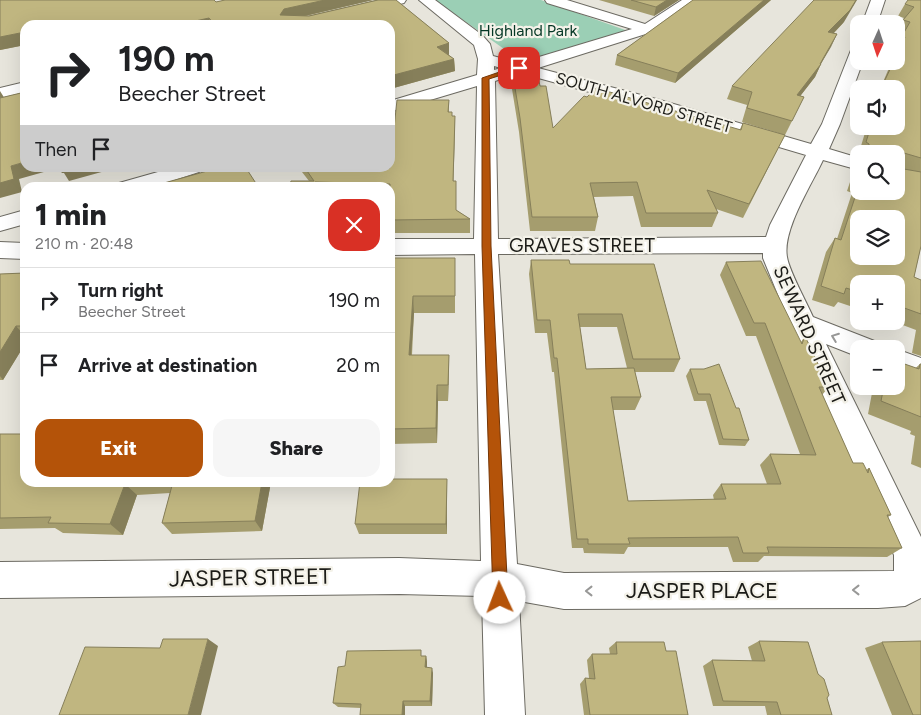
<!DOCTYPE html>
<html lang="en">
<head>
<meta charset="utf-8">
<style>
  body { margin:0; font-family:Figtree,sans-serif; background:#f6f6f6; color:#202124; height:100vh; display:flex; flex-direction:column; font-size:19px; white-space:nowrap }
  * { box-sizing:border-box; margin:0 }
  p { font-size:16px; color:#757577 }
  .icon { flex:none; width:28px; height:28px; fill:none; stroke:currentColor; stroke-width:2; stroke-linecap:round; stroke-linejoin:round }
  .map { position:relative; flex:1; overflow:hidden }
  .sheet { position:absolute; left:20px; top:182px; width:375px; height:305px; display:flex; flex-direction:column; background:#fff; border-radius:15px; box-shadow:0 5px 20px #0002 }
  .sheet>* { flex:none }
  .guide { position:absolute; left:20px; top:20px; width:375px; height:152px; border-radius:15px; box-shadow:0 5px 20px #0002; background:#fff; color:#202124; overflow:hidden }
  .needle { width:32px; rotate:183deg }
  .buttons { position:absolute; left:850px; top:15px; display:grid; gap:10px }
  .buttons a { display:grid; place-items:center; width:55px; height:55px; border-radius:10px; background:#fff; box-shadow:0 5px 20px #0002; font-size:25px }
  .pin { position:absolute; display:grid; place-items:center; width:42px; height:42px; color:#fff; margin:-21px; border-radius:10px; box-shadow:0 2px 8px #0006 }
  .me { position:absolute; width:55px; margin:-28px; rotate:358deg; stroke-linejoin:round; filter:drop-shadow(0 0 4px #0008) }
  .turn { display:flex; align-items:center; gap:18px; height:105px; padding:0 15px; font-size:22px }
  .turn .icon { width:65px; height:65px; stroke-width:2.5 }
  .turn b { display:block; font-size:35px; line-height:42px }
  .then { display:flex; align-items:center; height:48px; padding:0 15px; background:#0003; gap:10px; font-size:19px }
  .round { display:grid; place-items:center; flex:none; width:52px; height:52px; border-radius:15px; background:#f6f6f6 }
  .head { display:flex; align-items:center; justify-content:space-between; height:85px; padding:0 15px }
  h1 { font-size:30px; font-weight:800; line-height:38px }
  .button { display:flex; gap:10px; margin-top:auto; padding:10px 15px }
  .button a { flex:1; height:58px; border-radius:15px; background:#b45309; color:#fff; font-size:20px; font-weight:800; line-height:58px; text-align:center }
  .button a+a { background:#f6f6f6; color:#202124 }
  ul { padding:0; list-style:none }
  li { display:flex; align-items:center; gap:15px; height:65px; padding:0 15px; border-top:1px solid #e0e0e0 }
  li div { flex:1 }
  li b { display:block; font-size:19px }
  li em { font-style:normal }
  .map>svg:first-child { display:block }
  .green { fill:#9bcfb5 }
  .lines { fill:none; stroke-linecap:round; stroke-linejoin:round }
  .minor-casing { stroke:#6c6a62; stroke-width:2 }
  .minor { fill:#fff; fill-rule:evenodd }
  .wall { fill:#a59d6e; fill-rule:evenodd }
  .shaded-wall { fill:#867f5a }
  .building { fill:#c0b680; stroke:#867f5a; fill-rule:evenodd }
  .oneway { stroke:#989897 }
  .route { fill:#b45309; stroke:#753606 }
  .labels { text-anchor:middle; stroke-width:4.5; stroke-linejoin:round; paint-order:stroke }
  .far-park-label { font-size:16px; fill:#043725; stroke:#f4f2e9 }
  .far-street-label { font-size:16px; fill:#1b1b17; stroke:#f4f2e9 }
  .street-label { font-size:19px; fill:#1b1b17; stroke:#f4f2e9 }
  .near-street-label { font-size:22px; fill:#1b1b17; stroke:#f4f2e9 }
</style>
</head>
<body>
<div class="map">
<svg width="921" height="715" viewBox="0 0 921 715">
  <rect width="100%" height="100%" fill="#e7e5dc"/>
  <path class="green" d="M435 0H541L628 31 524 61 518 59Z"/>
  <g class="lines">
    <g class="minor-casing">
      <path id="minor" d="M381 0H406L404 3 311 25H284L287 22Z
        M419 0H435L482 35 490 44 493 56 519 63 632 29 547 3 545 0H567L645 24 682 0H699L652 32 538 68 660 100 811 144 822 124 851 50 853 47 859 45V61H863L840 124 829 149 859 158V170L823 160C812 184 782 230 787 257 789 271 807 303 813 317L877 342 880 349H859V357L826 344 921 537V598L905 606 878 608 564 609 519 601 525 715H485L482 596 399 594 0 598V562L399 558 481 561 475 254 390 255V239H474L477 86 390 112V101L477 75 478 59 474 45ZM494 66 501 68 494 70ZM520 73 648 108 806 155 770 225 766 237 498 239 495 81ZM763 253V258L790 324 894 555V571L564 573 517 564 498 254Z
        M871 0H885L877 24H862Z
        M25 82V92L0 98V88Z
        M172 168H202L199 172 150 188H116L119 183Z
        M25 210V224L0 231V217Z
        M0 242 25 243V259L0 258Z
        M896 349 921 358V380L896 371Z"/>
    </g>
    <use href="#minor" class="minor"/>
  </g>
  <path class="wall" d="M0 0H214L216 2 225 0H373L306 16H309L378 0H396L449 43V55L454 59 455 71 390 89V25H25V45L0 50Z
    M599 0H679L654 16Z
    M693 0H771L675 83 615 65 617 55Z
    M921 0V246L914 277 921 280V356L912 353 916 330 892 321H896V284H859V309L838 302 834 307 812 300 826 252 835 238 837 239 852 193 847 191 854 170 859 162V191L896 154H859V156H858L867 126H896V89H880L892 61H896V52L898 49H896V46L903 34 896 32V31L904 18 898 16 905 4Z
    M844 22 834 33 837 34 821 64 815 77 800 96 804 97 785 135 742 122 747 105 727 99 732 86Z
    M513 76 540 86 553 128 740 129 743 123 785 135 743 218 716 209 718 213 712 227H641L633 196 594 197 598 217 595 231H530L519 132 512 89Z
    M449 100V112L452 116H455L453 181 456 210 470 219V233H391L390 188H289L309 181 302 172 301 168H390L394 128Z
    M390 258H455V313H414L412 355H449L448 401H438L437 443 390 444Z
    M531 260 570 264 680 359 674 372H635L641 397 635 410H613L628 501 714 500 713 495 721 484H767L760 465 770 454H800L756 336H746L720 275 726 262 801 342 805 336 829 387 822 395 853 463 866 470 869 468 891 515 888 517 902 548 887 557 764 556 758 562H733L728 547H628L624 554 584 553 583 548H572L554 372H552L547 333H535L529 274ZM580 327H617L627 368 586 369Z
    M25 273V344L3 380H0V274Z
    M920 364H921V468L911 464 915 436 910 434 911 431 868 414 872 393 856 387 859 377V386H896Z
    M690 369 736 408 749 440 745 446 719 445 706 401H694L686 376Z
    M0 434 25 482H271L262 531 172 534 162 523 170 493 137 495 123 535 63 533 55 528 0 529Z
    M447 479V534H359L355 524Z
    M759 641 827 698 832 715H767L765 706H713L703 666 712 660 752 661 748 647Z
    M616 642 666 651 688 715H584L580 684 585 678H589L587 660 592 654H610L609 648Z
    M882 642 921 715H892L865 648Z
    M422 656H426L427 662V667L433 673 432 706H405V715H360L361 708 338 707 333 703Z"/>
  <path class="shaded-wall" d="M325 0H373L287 20 280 15 284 9Z
    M667 0H679L654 16 656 7Z
    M764 0H771L675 83 678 73Z
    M856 0H857L844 22 822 45 828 32Z
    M209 18 211 25H177Z
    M25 32V45L0 50V37Z
    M837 34 831 47 819 67 821 64 815 77 791 108 797 95 820 64Z
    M449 43V55L437 47Z
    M454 59 455 71 390 89V76Z
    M0 91 5 99 0 98Z
    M455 116V130L453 195V181Z
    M25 162V168H116L69 181 64 173H62L58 168 19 179 22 192 0 198V183L11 166Z
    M413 296 414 313 410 371 409 355Z
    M16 326 25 336V344L3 380 0 376V352Z
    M449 355V371L448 401V385Z
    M437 385 438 401 437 443 436 428Z
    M447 479V534L446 524Z
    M262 482H271L262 531 255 521Z
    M125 484 137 495 123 535 110 524Z
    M208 639 218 646 201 715H188Z
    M426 656 427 662V673L425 667Z
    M432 668 433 673 432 706 430 701Z
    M403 701 405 706V715H402Z"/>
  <path class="building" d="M0 0H214L216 2 225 0H325L284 9 280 15 309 16 378 0H396L449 43 437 47 454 59 390 76V25H215L209 18 177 25H25V32L0 37Z
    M631 0H667L656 7Z
    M693 0H764L678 73 617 55Z
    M814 0H856L850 10 828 32 837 34 820 64H821L797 95 804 97 792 121 747 108 752 92 732 86Z
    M908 0H921V158L904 153V169L921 172V246L914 277 921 280V314L896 305V284H859V292L846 288 844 294 821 286 835 238 841 240 859 185V191H896V154H869V144L866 142 871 126H896V89H885L884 82 894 61H896V56L905 37 902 36 910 22 903 20 914 7 905 4ZM859 219H896V256H859Z
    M513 76H538L540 86H546L553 128 584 96 587 97 596 88 741 130 743 123 785 135 749 204 707 190 718 213H646L637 182 590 183 598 217H532L520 118Z
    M25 92V162L11 166 14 179 0 183V98Z
    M397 100H449L448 112H452V116H455L453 181H456V210L470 219 390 220 391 195H390V184L315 182 313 188H289L291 181H314L305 168H390V128H394Z
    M218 168H246L259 188H146Z
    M859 168V179L856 178Z
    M390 258H455V296H413L409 355H449L448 385H437L436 428 390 429Z
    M531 260H569L570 264H654L680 359H633L622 314H578L586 369 634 368 641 397H611L628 501 726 499 721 484H781L770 454 816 455 765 323H754L726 262 761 261 802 344 805 336 829 387H819L853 463H863L868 473 869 468 891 515H887L902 548 767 547 769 553H743L738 537 628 538 630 544H588V539H577L557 358H554L550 320H537Z
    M25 273V326H16L0 352V274Z
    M896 361 919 369 920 364H921V417L881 401 884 386H896Z
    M719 364 736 408H739L749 440 723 439 710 394H698L690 369H704Z
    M0 434H25V482H151L125 484 110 524 48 523 51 517 0 518Z
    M390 479H447L446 524H355L360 482H390Z
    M173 482H262L255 521 162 523Z
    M163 639H208L188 715H59L85 647 160 648Z
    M759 641 808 642 818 674 824 679 829 695 827 698 832 715H781L777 702 723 701 712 660 765 661Z
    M921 641V715H913L882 642Z
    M616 642H664L666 651H676L688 715H590L585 678 595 679 592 654H617Z
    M421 650V656H426L425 667 432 668 430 701H403L402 715H360L361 704 333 703 338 667 345 666 347 651Z"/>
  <defs><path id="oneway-chevron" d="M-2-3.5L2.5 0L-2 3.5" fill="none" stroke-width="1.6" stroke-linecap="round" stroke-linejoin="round" transform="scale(1.25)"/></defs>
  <g class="oneway">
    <use href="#oneway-chevron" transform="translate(835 337) rotate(-159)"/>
    <use href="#oneway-chevron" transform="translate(856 590) rotate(180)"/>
    <use href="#oneway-chevron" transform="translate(589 591) rotate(180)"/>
  </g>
  <path class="route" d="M517 66 523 68 489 79 491 246 508 598 505 604 500 606 495 604 493 598 482 246V78Z"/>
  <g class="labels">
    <g class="far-park-label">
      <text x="528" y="36">Highland Park</text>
    </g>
    <g class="far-street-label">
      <text transform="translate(644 102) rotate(16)" y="6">SOUTH ALVORD STREET</text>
    </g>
    <g class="street-label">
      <text x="582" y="252">GRAVES STREET</text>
      <text transform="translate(810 335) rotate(66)" y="7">SEWARD STREET</text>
    </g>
    <g class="near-street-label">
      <text transform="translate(250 577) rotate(-1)" y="8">JASPER STREET</text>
      <text x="702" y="598">JASPER PLACE</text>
    </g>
  </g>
</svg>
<div class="buttons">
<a><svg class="needle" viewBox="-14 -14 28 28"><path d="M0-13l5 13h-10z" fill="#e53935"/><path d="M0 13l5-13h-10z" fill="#757577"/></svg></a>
<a><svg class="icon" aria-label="sound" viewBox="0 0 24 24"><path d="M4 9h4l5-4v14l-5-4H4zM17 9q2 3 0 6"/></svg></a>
<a><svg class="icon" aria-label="search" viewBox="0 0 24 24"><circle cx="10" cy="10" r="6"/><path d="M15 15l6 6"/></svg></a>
<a><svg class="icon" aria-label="layers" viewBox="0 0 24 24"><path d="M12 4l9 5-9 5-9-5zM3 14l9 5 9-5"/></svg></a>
<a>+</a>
<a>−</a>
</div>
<div class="pin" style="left:519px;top:68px;background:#d93025"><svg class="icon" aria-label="arrive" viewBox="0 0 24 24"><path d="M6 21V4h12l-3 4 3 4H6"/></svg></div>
<svg class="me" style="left:500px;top:598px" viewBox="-20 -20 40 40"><circle r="19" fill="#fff"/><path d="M0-13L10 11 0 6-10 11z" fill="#b45309"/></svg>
<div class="guide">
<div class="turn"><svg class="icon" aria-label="right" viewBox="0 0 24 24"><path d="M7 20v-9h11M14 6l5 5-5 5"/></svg><div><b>190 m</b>Beecher Street</div></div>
<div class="then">Then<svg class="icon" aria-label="arrive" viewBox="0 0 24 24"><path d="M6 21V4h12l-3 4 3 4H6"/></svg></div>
</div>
<section class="sheet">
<div class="head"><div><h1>1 min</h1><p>210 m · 20:48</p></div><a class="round" style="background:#d93025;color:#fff"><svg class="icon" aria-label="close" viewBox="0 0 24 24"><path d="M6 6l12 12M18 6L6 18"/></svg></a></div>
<ul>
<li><svg class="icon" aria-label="right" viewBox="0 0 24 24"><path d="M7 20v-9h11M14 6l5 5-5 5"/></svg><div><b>Turn right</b><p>Beecher Street</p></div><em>190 m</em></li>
<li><svg class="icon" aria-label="arrive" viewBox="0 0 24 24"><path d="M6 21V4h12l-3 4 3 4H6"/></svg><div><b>Arrive at destination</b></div><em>20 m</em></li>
</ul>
<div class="button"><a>Exit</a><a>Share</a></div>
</section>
</div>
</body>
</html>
